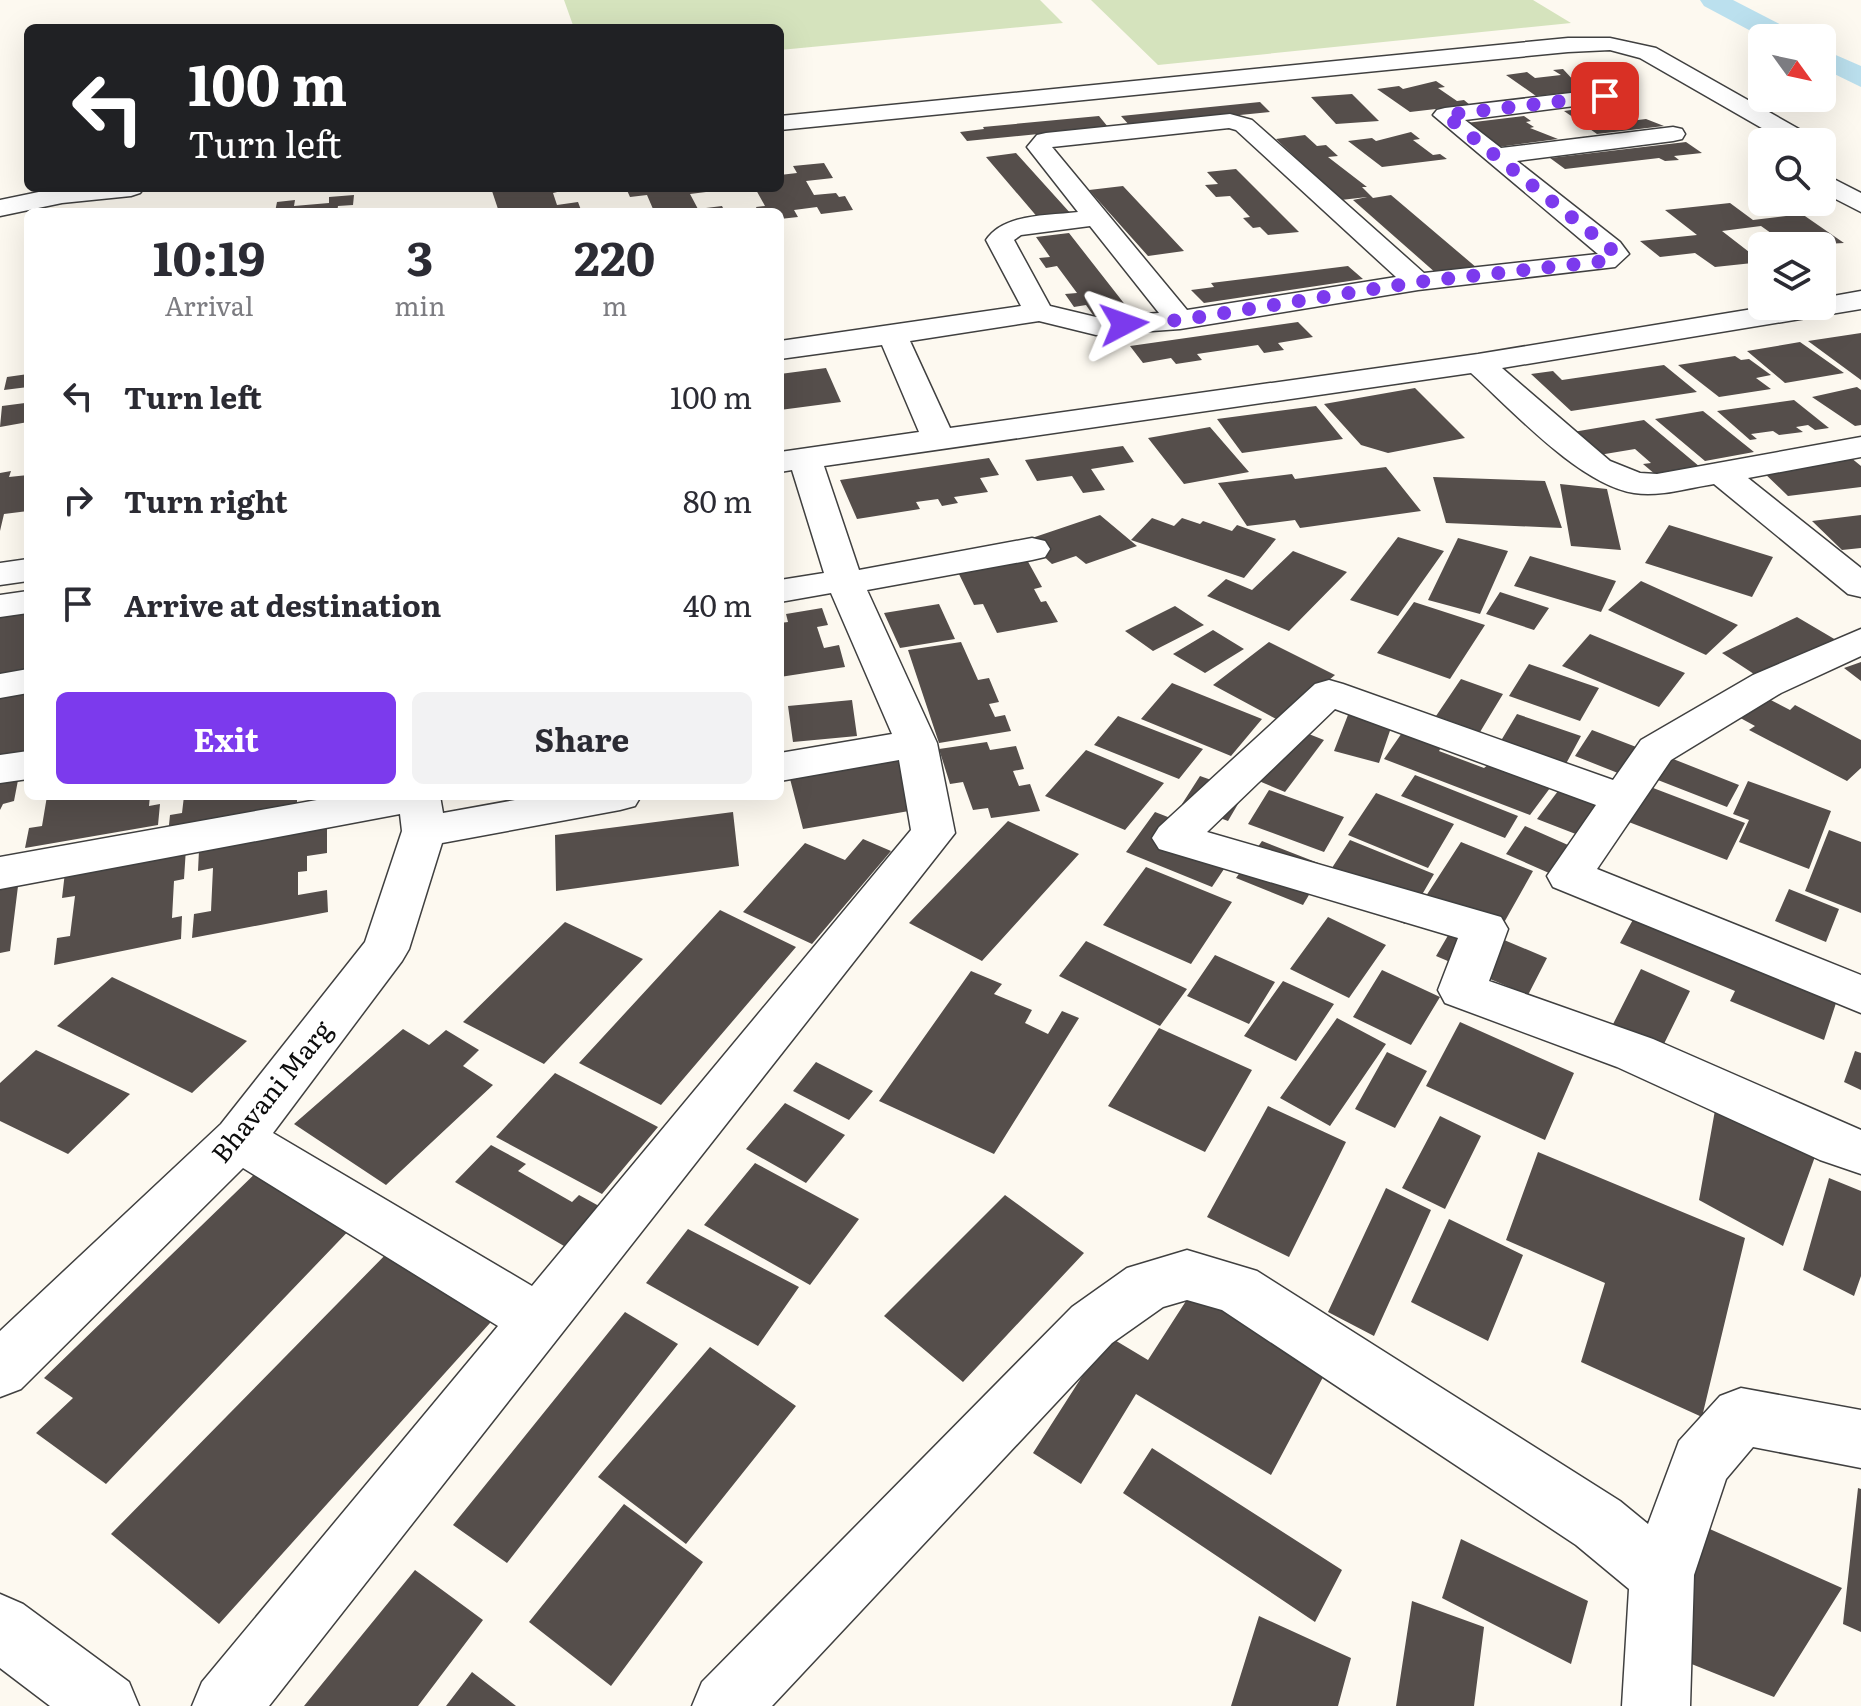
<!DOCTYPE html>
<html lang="en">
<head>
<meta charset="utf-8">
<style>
  body { margin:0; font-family:Literata,serif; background:#f2f2f3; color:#2b2b33; height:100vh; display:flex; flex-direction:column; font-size:30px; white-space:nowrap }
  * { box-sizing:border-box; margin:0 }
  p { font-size:26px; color:#7c7c81 }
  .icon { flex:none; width:44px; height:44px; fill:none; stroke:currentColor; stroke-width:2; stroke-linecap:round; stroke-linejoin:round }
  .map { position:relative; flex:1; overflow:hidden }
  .sheet { position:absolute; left:24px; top:208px; width:760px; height:592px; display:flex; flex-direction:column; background:#fff; border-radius:12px; box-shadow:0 8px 32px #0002 }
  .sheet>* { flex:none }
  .banner { position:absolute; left:24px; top:24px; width:760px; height:168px; border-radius:12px; box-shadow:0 8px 32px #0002; background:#202124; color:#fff; overflow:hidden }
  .needle { width:52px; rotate:123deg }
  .tools { position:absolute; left:1748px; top:24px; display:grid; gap:16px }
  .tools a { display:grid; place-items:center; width:88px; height:88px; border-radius:12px; background:#fff; box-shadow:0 8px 32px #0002; font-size:40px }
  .pin { position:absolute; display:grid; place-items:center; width:68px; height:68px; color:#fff; margin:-34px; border-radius:16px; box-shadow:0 4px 12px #0006 }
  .me { position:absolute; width:88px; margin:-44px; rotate:86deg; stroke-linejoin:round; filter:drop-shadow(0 0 6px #0008) }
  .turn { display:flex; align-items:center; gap:28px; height:168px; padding:0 32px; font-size:36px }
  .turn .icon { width:104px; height:104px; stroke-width:2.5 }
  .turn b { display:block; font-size:56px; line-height:68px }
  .eta { display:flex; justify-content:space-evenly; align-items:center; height:136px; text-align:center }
  .eta b { font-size:48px; font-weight:700; line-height:56px }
  .action { display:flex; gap:16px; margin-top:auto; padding:16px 32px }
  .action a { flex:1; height:92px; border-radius:12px; background:#7c3aed; color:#fff; font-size:32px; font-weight:700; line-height:92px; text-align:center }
  .action a+a { background:#f2f2f3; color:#2b2b33 }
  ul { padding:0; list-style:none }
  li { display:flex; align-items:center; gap:24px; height:104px; padding:0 32px }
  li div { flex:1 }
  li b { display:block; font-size:30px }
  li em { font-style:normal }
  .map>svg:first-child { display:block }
  .green { fill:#d5e3bd }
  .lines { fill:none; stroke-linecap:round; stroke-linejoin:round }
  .canal { fill:#bbe0ee; fill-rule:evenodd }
  .building { fill:#554e4b }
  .minor-casing { stroke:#404040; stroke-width:3 }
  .minor { fill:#fff; fill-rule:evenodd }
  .route { stroke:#7c3aed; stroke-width:14; stroke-dasharray:0 25.2 }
  .labels { text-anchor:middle; stroke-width:8; stroke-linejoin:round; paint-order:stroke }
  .street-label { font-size:26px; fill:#0d0d0d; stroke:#fff }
</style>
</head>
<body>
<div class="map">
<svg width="1861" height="1706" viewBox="0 0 1861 1706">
  <rect width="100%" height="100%" fill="#fdf9f0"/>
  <path class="green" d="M564 0H1040L1063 23 780 50V28H574Z
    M1091 0H1533L1571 23 1158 65Z"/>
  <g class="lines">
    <path class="canal" d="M1700 0H1733L1795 32 1799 38H1764L1704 6Z
      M1822 49 1861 66V87L1822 68Z"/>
  </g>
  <path class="building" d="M1563 69 1576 83 1584 82 1601 89 1536 96 1506 75 1527 72 1535 78 1561 75 1553 70Z
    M1436 81 1445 87 1438 88 1457 101 1464 100 1470 105 1410 112 1377 89 1399 86 1403 89Z
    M1352 94 1379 121 1336 124 1311 97Z
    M1260 102 1270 112 1130 126 1121 116Z
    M1623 104 1638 120 1646 119 1664 126 1597 134 1564 111 1585 108 1594 114 1621 111 1612 105Z
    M1099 116 1108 127 967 141 960 132 984 129 983 127Z
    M1524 116 1531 121 1526 122 1534 127 1530 128 1558 139 1498 147 1466 123Z
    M1411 132 1420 139 1413 140 1433 155 1440 154 1447 159 1382 167 1348 141 1372 138 1376 141Z
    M1305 135 1317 146 1326 145 1338 156 1328 157 1367 187H1362L1373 198 1391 195 1477 268 1437 274 1353 200 1367 197 1341 200 1276 139Z
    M1686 142 1702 153 1674 156 1679 160 1665 161 1659 158 1565 169 1550 158Z
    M1016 153 1072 215 1039 219 986 157Z
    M824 163 833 178 806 181 814 195 836 193 839 197 845 196 853 210 821 214 817 207 794 210 798 217 780 219V212H758L756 207 765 206 755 188H780V175L797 173 793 166Z
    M1236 169 1299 232 1268 235 1260 227 1253 228 1243 218 1250 217 1230 196 1216 197 1205 185 1218 184 1207 172Z
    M1123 186 1184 251 1148 256 1089 190Z
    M491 188H574L553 193 557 205 578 202 581 210 592 208 594 212H499Z
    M626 188H712L714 191 690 194 698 209 722 206 725 212H643L653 209 647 195 630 197Z
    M354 195 353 205 338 206 337 212H275L277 202 295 200 294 206 329 203V197Z
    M1730 203 1753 220 1802 214 1844 243 1789 246 1761 226 1722 231 1762 262 1715 267 1695 253 1660 257 1640 241 1697 235 1665 210Z
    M1069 233 1130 311 1093 315 1086 305 1074 307 1065 294 1077 293 1057 266 1046 268 1039 258 1050 257 1036 237Z
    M1348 266 1363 279 1204 303 1191 290 1214 287 1211 283Z
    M1298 322 1313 337 1278 343 1284 350 1264 353 1258 345 1197 354 1202 360 1176 364 1171 358 1143 363 1130 346Z
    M1861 333V380L1808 341Z
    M1800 342 1844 373 1785 383 1747 351Z
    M1735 356 1741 360 1749 359 1771 375 1756 378 1771 389 1719 397 1678 365Z
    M1664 365 1697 392 1571 411 1531 374 1553 371 1562 380Z
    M826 368 841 402 780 410V374Z
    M28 374V387L4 390 7 377Z
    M1857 387 1861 390V425L1855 426 1812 397Z
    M1415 388 1465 438 1388 453 1361 445 1324 404Z
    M26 395 28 422 0 427 2 406 25 403Z
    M1794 400 1829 428 1815 430 1808 425 1796 427 1803 432 1779 435 1773 431 1751 434 1757 439 1750 440 1717 411Z
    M1316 406 1343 439 1242 453 1217 419Z
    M1703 411 1754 452 1705 461 1655 419Z
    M1644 420 1700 467 1656 475 1643 464 1651 463 1635 449 1599 455 1573 432Z
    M1210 427 1249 472 1184 484 1148 438Z
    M1123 446 1134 462 1091 469 1105 490 1083 493 1072 476 1037 481 1025 460Z
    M1850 457 1861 466V487L1788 496 1761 470Z
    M989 458 999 475 980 478 988 492 954 497 958 503 942 506 938 499 916 502 920 509 857 519 840 480Z
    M1386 467 1421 511 1300 528 1295 520 1247 526 1218 483 1292 474 1295 479Z
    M11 471 9 477 28 475V511L4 514 0 531V473Z
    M1433 477 1545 481 1562 528 1446 523Z
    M1560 484 1607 489 1621 550 1571 546Z
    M1100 515 1137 546 1086 564 1076 556 1052 564 1026 540Z
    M1861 515V548L1842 550 1812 521Z
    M1152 518 1174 526 1182 518 1200 524 1203 521 1232 531 1237 525 1276 539 1244 578 1131 540Z
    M1669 525 1773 557 1752 597 1645 563Z
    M1398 537 1444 551 1398 616 1350 600Z
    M1458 538 1508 551 1480 614 1428 600Z
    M1293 551 1347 572 1289 631 1207 596 1226 579 1252 590Z
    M1530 556 1616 581 1601 612 1514 586Z
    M1026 558 1042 587 1034 589 1041 602 1046 601 1058 622 997 633 983 604 974 605 957 570Z
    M1641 581 1738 625 1706 655 1608 610Z
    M1500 592 1549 608 1534 630 1486 614Z
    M1414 602 1485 625 1450 679 1377 653Z
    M939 604 955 639 900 648 884 613Z
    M1175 606 1204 625 1153 651 1125 631Z
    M822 608 828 625 817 627 824 648 839 645 845 667 780 677V623L788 622 786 614Z
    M28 609V670L0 675V614Z
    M1797 617 1836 640 1760 678 1722 653Z
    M1213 630 1244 649 1205 673 1173 654Z
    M1590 634 1685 673 1659 707 1562 666Z
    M961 642 978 680 989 678 999 702 989 704 995 717 1005 715 1011 731 939 743 908 650Z
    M1269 642 1335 675 1280 721 1213 685Z
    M1861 662V681L1844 668Z
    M1529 664 1599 688 1580 721 1509 696Z
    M1461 679 1503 694 1480 732 1436 716Z
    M1172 683 1262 719 1231 756 1141 719Z
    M28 690V757L0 761V695Z
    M1759 694 1790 710 1795 705 1861 740V768L1847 781 1749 730 1755 726 1733 714Z
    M852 700 857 736 793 742 788 706Z
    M1353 702 1396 713 1379 763 1334 751Z
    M1517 714 1581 736 1561 773 1496 749Z
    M1118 716 1203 749 1179 779 1094 745Z
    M1276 721 1324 740 1285 792 1235 771Z
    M1406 727 1444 743 1439 751 1484 768 1494 760 1553 784 1530 815 1384 759Z
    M1592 730 1644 750 1628 777 1575 756Z
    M987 742 990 750 1016 746 1024 769 1013 771 1019 786 1030 784 1040 811 991 818 988 808 973 810 963 782 950 784 939 749Z
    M1086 750 1164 783 1125 830 1045 796Z
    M1658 753 1739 785 1727 807 1645 775Z
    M898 759 915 810 803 829 789 775Z
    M19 775 14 801 3 804 0 810V778Z
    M1415 775 1518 816 1505 838 1401 796Z
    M1200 776 1245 792 1228 821 1182 804Z
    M1748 781 1831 811 1809 869 1739 842 1749 820 1733 814Z
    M1564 783 1607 803 1586 838 1537 819Z
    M1640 783 1745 823 1727 860 1621 819Z
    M1269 790 1344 817 1324 852 1248 824Z
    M1376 793 1454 824 1428 868 1348 835Z
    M47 796H150L149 806 160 804 158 825 25 848 29 828 42 826Z
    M184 796H297V812L168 835 170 815 182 813Z
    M733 812 739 866 556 891 555 835Z
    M1155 812 1240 845 1212 887 1126 852Z
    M1008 821 1079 854 982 961 909 923Z
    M1525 826 1568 845 1549 873 1506 854Z
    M327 827V853L307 856V871L298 872V895L327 890 328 912 192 938 194 914 211 911 213 868 198 871 199 850Z
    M1829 830 1861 842V913L1805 891Z
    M863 839 891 851 812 944 743 912 805 843 845 860Z
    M1350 840 1434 874 1405 924 1319 888Z
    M1262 841 1326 866 1303 905 1236 878Z
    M1461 842 1533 871 1501 928 1426 896Z
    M186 848 184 879 174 881 172 918 182 916 181 939 54 965 57 938 70 936 75 896 62 898 65 872Z
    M1146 867 1232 902 1191 964 1103 925Z
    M19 878 10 951 0 953V882Z
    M1789 889 1839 909 1826 942 1775 921Z
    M720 910 796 947 661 1105 579 1063Z
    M1635 916 1837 1000 1824 1040 1730 1001 1735 991 1620 943Z
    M1328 917 1386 945 1349 998 1290 969Z
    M1457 920 1547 958 1528 995 1436 956Z
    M565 922 643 959 544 1064 463 1022Z
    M1086 941 1187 989 1160 1026 1059 976Z
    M1215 955 1275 982 1249 1024 1187 996Z
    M1641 969 1690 991 1659 1054 1609 1032Z
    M1382 970 1440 997 1411 1045 1353 1017Z
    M971 971 1002 984 994 994 1032 1010 1025 1023 1048 1034 1062 1011 1079 1018 994 1154 879 1101Z
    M112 977 247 1041 192 1093 57 1026Z
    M1283 981 1334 1004 1296 1061 1244 1036Z
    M1337 1018 1386 1044 1330 1126 1280 1098Z
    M1460 1022 1574 1073 1545 1140 1426 1086Z
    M1159 1028 1252 1070 1205 1152 1108 1106Z
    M403 1029 429 1045 446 1030 479 1050 463 1066 493 1085 386 1185 294 1124Z
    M36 1050 130 1094 68 1154 0 1121V1083Z
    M1855 1051 1861 1053V1090L1844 1082Z
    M1387 1052 1427 1071 1395 1128 1355 1109Z
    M816 1062 873 1091 849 1120 793 1091Z
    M555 1073 658 1127 602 1194 496 1137Z
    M1717 1099 1817 1151 1783 1246 1699 1200Z
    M785 1103 845 1135 806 1183 746 1149Z
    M1268 1106 1346 1142 1289 1257 1207 1217Z
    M1440 1116 1481 1136 1445 1209 1402 1188Z
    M491 1145 526 1164 518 1171 572 1202 579 1195 599 1206 564 1246 455 1182Z
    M1538 1152 1745 1238 1702 1417 1581 1362 1605 1283 1506 1240Z
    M755 1163 859 1219 810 1285 704 1225Z
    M263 1166 358 1221 106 1484 36 1433 73 1398 44 1378Z
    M1829 1178 1861 1191V1276L1854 1296 1803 1270Z
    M1386 1188 1431 1210 1374 1336 1328 1312Z
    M1005 1195 1084 1253 963 1382 884 1316Z
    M1449 1219 1523 1255 1488 1341 1411 1302Z
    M688 1229 799 1287 758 1346 646 1283Z
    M395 1245 499 1313 219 1624 111 1534Z
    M1195 1287 1330 1364 1271 1475 1136 1394 1081 1484 1033 1453 1108 1336 1148 1360Z
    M625 1312 678 1344 507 1563 453 1525Z
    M710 1347 796 1406 686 1544 598 1477Z
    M1152 1448 1342 1570 1315 1622 1123 1493Z
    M1858 1488 1861 1489V1632L1843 1624Z
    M624 1504 703 1562 611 1686 529 1622Z
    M1703 1526 1842 1588 1774 1697 1679 1659Z
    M1461 1539 1588 1601 1571 1664 1442 1598Z
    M415 1570 483 1620 418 1706H304Z
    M1412 1601 1484 1627 1474 1706H1396Z
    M1259 1616 1351 1658 1338 1706H1231Z
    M472 1672 516 1706H446Z"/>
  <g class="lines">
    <g class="minor-casing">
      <path id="minor" d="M1568 38H1610L1656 48 1813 137 1816 142H1786L1640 58 1610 50 1568 52 780 130V116Z
        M1605 89 1613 91 1617 96 1613 101 1465 120 1501 148 1673 127 1682 129 1685 134 1682 139 1673 141 1517 161 1620 242 1629 254 1615 267 1418 290 1180 329 1096 335 1039 321 910 341 950 428 1478 354 1771 306H1822V298L1861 291V309L1502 368 1610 461 1640 473 1657 474 1861 437V457L1748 478 1861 568V597L1848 594 1714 484C1688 488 1660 497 1634 493 1579 484 1513 411 1471 373L824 466 859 570 1032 538 1045 541 1050 549 1045 557 1032 560 867 590 937 743 955 833 269 1706H192L202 1682 498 1326 243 1168 21 1389 0 1397V1331L221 1124 365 942 402 831 400 814 0 889V857L339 796H440L443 813 537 796H641L635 806 620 810 442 843 409 949 402 961 273 1133 532 1286 911 830 899 760 780 781V753L892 734 831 593 780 602V580L824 573 792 470 780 472V452L919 432 882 345 780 359V341L1021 306 986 240C1004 213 1048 216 1078 212L1027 147 1037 135 1046 133 1230 114 1252 120 1424 273 1598 254 1433 115 1437 110 1445 108ZM1229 128 1236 130 1396 277 1187 310 1052 147ZM1090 226 1159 313 1096 317 1050 306 1014 240 1021 235Z
        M1822 173 1861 193V212L1822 192Z
        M58 188H144L140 193 131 196 62 203 0 216V200Z
        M28 559V581L0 585V563Z
        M28 591V613L0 617V595Z
        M1861 629V656L1781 693 1671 760 1597 869 1861 975V1013L1553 887 1547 876 1596 805 1335 709 1207 832 1501 917 1508 929 1489 981 1653 1039 1861 1130V1174L1820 1160 1617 1067 1445 1003 1438 990 1458 938 1159 849 1152 838 1159 827 1315 684 1329 680 1343 684 1613 780 1641 740 1753 675Z
        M28 669V693L0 698V674Z
        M28 751V779L0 783V755Z
        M1187 1250 1257 1271 1620 1501 1648 1524 1679 1441 1720 1396 1741 1388 1861 1410V1468L1753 1447 1726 1479 1694 1575 1690 1706H1622L1629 1589 1576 1545 1222 1310 1187 1300 1163 1307 1112 1343 772 1706H692L702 1682 1072 1307 1127 1268Z
        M0 1594 23 1604 129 1682 139 1706H50L0 1668Z"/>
    </g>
    <use href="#minor" class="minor"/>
  </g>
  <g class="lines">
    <path class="route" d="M1124 324 1180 320 1418 282 1605 261 1615 254 1610 248 1445 115 1605 96"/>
  </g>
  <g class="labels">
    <g class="street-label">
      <text transform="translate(272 1092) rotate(-51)" y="9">Bhavani Marg</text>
    </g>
  </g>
</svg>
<div class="tools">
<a><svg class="needle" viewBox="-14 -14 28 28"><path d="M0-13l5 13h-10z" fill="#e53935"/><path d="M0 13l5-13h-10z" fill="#7c7c81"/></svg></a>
<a><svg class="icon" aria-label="search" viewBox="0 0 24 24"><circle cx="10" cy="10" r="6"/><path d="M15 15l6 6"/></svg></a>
<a><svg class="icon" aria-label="layers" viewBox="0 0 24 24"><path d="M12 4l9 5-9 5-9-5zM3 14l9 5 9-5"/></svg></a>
</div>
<div class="pin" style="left:1605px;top:96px;background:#d93025"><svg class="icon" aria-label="arrive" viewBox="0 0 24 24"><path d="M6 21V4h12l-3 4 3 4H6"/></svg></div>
<svg class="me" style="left:1124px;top:324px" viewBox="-20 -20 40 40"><path d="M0-17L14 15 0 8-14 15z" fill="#7c3aed" stroke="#fff" stroke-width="4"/></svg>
<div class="banner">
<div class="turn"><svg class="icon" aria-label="left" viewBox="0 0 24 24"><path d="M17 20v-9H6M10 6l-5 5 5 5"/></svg><div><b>100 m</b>Turn left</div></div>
</div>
<section class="sheet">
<div class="eta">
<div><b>10:19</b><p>Arrival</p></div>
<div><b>3</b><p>min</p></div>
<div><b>220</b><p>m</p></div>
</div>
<ul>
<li><svg class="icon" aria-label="left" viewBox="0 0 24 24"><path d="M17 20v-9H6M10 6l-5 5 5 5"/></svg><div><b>Turn left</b></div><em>100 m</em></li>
<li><svg class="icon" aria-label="right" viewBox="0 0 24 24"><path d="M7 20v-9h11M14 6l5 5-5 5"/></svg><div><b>Turn right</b></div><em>80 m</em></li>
<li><svg class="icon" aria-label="arrive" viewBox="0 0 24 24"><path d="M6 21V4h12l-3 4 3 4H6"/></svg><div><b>Arrive at destination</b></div><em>40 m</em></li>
</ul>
<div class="action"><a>Exit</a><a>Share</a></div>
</section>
</div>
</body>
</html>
